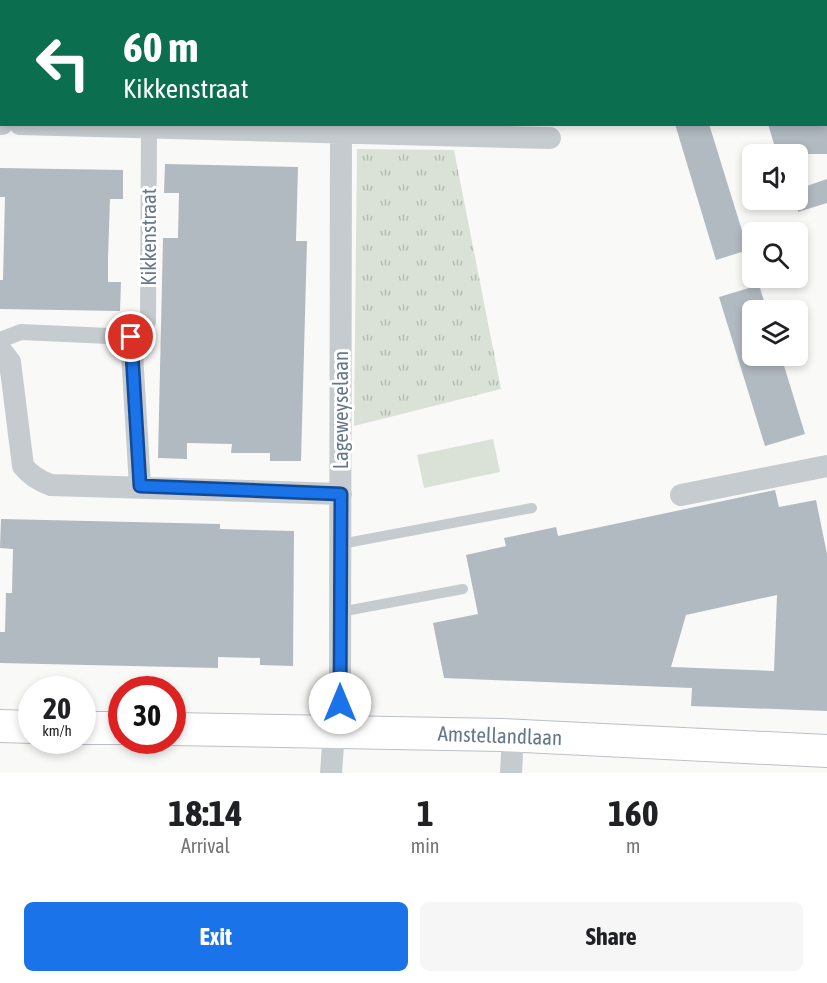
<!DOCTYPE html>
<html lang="en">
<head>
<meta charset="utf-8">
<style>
  body { margin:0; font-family:"Asap Condensed",sans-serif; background:#f6f6f6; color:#202124; height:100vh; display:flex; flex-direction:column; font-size:22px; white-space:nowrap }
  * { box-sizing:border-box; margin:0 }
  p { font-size:20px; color:#757577 }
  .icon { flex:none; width:33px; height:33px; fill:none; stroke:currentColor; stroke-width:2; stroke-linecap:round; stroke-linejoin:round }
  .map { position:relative; height:773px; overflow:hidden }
  .sheet { display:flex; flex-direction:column; background:#fff; flex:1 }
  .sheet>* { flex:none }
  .top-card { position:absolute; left:0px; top:0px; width:828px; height:126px; box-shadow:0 3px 9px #0003; background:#0b6e4f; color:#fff; overflow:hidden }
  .fabs { position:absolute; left:742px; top:144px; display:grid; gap:12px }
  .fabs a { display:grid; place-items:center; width:66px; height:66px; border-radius:9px; background:#fff; box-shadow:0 3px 9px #0003; font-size:30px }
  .speed { position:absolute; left:18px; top:676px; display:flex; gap:12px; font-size:30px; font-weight:700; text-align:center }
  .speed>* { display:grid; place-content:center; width:78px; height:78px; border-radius:50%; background:#fff; box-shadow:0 3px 9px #0003; line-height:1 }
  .speed small { font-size:15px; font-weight:400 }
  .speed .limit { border:9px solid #d22; background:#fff; color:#111 }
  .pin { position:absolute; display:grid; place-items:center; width:51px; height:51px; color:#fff; margin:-26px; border:3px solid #fff; border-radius:50%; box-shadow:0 2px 6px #0007 }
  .me { position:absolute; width:66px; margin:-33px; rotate:0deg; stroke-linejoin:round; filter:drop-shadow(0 0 4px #0008) }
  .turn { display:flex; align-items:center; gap:21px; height:126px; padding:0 24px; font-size:27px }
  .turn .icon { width:78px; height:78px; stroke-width:2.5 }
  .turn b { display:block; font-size:42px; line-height:51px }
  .eta { display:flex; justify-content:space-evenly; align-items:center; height:102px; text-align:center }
  .eta b { font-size:36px; font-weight:700; line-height:42px }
  .cta { display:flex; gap:12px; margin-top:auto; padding:12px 24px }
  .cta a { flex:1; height:69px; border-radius:9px; background:#1a73e8; color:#fff; font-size:24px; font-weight:700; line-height:69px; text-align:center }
  .cta a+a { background:#f6f6f6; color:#202124 }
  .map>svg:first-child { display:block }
  .grass { fill:url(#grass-tufts) }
  .pitch { fill:#dae2d7 }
  .building { fill:#b1b9c1; fill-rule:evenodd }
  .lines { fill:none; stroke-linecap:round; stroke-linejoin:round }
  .secondary-casing { stroke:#bbc0c5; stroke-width:34 }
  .service { stroke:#c6cbcf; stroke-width:10 }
  .pedestrian { stroke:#c6cbcf; stroke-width:16 }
  .minor { stroke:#c6cbcf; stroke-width:22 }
  .secondary { stroke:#fff; stroke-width:32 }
  .route-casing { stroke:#114b97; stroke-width:15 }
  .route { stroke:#1a73e8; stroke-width:10 }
  .labels { text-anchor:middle; stroke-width:6; stroke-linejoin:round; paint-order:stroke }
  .street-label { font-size:21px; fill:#65788b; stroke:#fff }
</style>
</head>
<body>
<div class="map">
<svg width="827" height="773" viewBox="0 0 827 773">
  <defs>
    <pattern id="grass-tufts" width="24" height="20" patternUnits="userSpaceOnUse" patternTransform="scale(1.5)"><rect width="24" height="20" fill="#dae2d7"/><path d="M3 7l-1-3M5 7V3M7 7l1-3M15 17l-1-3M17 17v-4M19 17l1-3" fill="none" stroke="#b4bcb4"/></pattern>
  </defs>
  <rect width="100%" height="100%" fill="#f9f9f7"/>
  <path class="grass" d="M357 149 454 150 501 389 354 426Z"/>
  <path class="pitch" d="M493 439 500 472 424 488 417 455Z"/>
  <path class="building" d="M675 124H709L748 250 716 260Z
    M768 124H827V154H777Z
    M165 164 298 167 296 241H307L301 461H270V453H231L232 444 187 443V459L158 458 163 238H178L179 193H164Z
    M0 168 123 170V199H110L108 258V282H121L120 311 0 309V280H3L5 197H0Z
    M827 179V203L798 212V189Z
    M759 285 767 310H753V356H781L805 434 765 446 719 297Z
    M775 490 779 507 816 500 827 554V711L691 706 692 688 444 678 433 623 478 614 466 555 506 546 504 538 556 527 558 536ZM777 595 774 671 671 667 686 615Z
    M1 519 220 524V529L294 531 293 666 260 665V658L218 657V668L0 663V632H5L6 593H12L13 549 0 548Z"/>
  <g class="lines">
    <g class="secondary-casing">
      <path id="secondary" d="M0 726 32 727
        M82 728H122
        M172 729 502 735 827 751"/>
    </g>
    <path class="service" d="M341 544 532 508
      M340 612 463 589"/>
    <path class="pedestrian" d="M0 340 21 332 131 337 140 333 148 322 149 128"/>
    <path class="minor" d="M719 0H738
      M814 0V2
      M343 2 344 0
      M826 30 827 32
      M0 124H2
      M20 124 550 138
      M131 337 140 486
      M0 349 10 362 23 466C31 476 39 481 51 485L341 494
      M681 495 827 466
      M331 773 334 732 340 703 341 124
      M511 773 513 735"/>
    <use href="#secondary" class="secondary"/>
  </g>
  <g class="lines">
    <g class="route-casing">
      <path id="route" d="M131 337 140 486 341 494 340 703"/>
    </g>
    <use href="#route" class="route"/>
  </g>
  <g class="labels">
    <g class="street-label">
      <text transform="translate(149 237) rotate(-90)" y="7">Kikkenstraat</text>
      <text transform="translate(341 410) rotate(-90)" y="7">Lageweyselaan</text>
      <text transform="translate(500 736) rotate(2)" y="7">Amstellandlaan</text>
    </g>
  </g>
</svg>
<div class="fabs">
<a><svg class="icon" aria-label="sound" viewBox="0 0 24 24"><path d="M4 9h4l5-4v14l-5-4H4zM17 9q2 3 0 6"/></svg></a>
<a><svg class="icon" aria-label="search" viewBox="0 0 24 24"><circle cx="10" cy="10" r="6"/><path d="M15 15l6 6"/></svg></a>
<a><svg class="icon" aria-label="layers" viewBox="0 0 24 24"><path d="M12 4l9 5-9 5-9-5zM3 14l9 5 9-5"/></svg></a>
</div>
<div class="speed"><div>20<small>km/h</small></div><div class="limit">30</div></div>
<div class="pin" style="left:131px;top:337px;background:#d93025"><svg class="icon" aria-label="arrive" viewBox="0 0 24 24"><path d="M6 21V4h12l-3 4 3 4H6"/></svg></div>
<svg class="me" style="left:340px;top:703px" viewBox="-20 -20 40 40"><circle r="19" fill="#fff"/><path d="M0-13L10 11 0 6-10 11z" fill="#1a73e8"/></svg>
<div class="top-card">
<div class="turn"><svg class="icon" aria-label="left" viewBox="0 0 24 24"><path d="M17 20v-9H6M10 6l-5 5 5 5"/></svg><div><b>60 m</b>Kikkenstraat</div></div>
</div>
</div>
<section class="sheet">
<div class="eta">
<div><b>18:14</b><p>Arrival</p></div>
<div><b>1</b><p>min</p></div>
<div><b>160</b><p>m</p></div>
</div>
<div class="cta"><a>Exit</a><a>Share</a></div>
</section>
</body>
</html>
